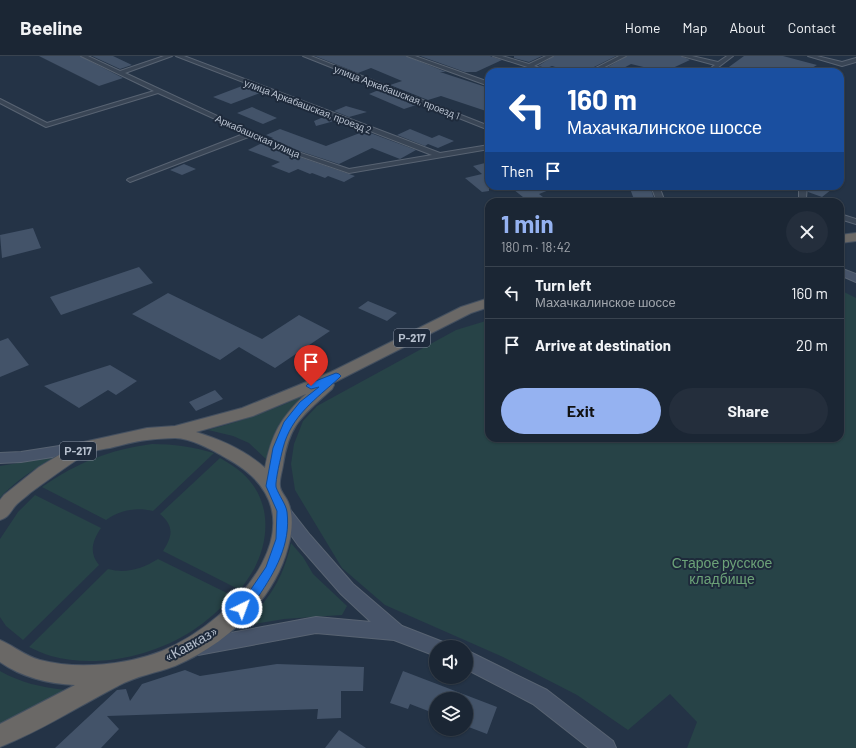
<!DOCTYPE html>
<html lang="en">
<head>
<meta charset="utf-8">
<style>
  body { margin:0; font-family:Barlow,sans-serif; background:#242e3c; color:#f1f3f6; height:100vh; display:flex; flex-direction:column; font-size:15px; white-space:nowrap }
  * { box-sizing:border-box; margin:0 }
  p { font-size:13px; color:#a0a5ac }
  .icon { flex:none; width:22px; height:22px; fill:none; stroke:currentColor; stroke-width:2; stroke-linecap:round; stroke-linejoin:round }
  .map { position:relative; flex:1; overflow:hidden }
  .side { position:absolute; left:485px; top:142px; width:359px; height:244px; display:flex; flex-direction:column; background:#1b2634; border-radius:12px; box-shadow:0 1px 3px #0004,0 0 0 1px #39434f }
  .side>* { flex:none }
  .hud { position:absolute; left:485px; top:12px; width:359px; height:122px; border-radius:12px; box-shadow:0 1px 3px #0004,0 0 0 1px #39434f; background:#1a4fa0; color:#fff; overflow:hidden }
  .buttons { position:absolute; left:429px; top:584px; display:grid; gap:8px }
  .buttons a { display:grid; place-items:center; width:44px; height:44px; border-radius:50%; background:#1b2634; box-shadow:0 1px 3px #0004,0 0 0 1px #39434f; font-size:20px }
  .pin { position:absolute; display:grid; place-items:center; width:34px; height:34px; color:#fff; margin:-41px -17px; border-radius:50% 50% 50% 0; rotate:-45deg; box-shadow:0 0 4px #0007 }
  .pin .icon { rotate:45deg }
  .me { position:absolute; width:44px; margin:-22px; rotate:42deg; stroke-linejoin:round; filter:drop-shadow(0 0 3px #0008) }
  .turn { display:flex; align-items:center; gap:14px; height:84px; padding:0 16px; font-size:18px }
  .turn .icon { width:52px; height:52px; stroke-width:2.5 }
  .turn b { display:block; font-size:28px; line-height:34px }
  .then { display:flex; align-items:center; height:38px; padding:0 16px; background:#0003; gap:8px; font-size:15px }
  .round { display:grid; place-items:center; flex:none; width:42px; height:42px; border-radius:21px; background:#242e3c }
  .head { display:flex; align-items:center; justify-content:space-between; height:68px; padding:0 16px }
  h1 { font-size:24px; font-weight:700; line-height:30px; color:#95b2f1 }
  .primary-button { display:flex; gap:8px; margin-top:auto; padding:8px 16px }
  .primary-button a { flex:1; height:46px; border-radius:24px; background:#95b2f1; color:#111; font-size:16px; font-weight:700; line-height:46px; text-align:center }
  .primary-button a+a { background:#242e3c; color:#f1f3f6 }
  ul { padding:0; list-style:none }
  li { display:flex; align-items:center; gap:12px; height:52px; padding:0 16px; border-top:1px solid #39434f }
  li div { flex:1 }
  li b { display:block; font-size:15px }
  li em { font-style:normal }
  header { display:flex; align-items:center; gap:24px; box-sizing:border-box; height:56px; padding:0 20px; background:#1b2634; border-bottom:1px solid #39434f }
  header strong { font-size:19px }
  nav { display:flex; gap:22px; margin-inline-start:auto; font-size:14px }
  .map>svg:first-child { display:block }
  .green { fill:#274347 }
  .building { fill:#435369 }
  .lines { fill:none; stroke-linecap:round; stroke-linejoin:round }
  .minor-casing { stroke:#586372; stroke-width:2 }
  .secondary-casing { stroke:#586372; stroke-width:2 }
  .trunk-casing { stroke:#445060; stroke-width:2 }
  .minor { fill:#394555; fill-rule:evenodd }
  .secondary { fill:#475469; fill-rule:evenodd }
  .trunk { fill:#6a6866; fill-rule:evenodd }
  .route { fill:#1a73e8; stroke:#114b97 }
  .labels { text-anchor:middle; stroke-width:4; stroke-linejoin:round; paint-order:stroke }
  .far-street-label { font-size:10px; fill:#b7c0ce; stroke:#1e2a3b }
  .shield { fill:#1e2a3b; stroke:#8993a2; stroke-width:1 }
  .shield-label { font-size:11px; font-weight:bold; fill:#b7c0ce }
  .near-park-label { font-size:14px; fill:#6ca278; stroke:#1e2a3b }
  .near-street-label { font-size:14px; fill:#b7c0ce; stroke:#1e2a3b }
</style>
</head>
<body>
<header>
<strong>Beeline</strong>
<nav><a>Home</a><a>Map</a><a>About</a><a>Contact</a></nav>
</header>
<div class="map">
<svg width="856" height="692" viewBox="0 0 856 692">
  <rect width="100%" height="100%" fill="#243346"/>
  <path class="green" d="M840 234 856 242V692H687L697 666 670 638 628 674 577 639 503 601 385 549 342 512 295 434 291 408 294 388 303 365 317 350 456 274 489 264V382H840Z
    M302 340 280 367 268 405 249 387 233 380 208 374C241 365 272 355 302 340Z
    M152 388C174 388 193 391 214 397L153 455C136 451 120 454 106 464L42 431C78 406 109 394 152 388Z
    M54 401C35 413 16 424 0 442V410Z
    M220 402C230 408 241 414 249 424 271 449 269 485 254 513 250 520 245 527 240 534L163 495C173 480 174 470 160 458Z
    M35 439 101 472C92 485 89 497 99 509L23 584 6 570 0 561V483L18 456Z
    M291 487 303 501 313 518 347 550 342 559 284 563 242 570C268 545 283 524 291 487Z
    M158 503 233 540C220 553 207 565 192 575 153 600 97 613 51 600 44 598 36 594 29 591L108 513C126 518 142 513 158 503Z
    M0 615C21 627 41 631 65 634L0 669Z"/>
  <path class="building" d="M39 0H80L123 22 99 30Z
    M92 0H113L132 9 120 13Z
    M315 0H406L446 16H440L489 32V56L441 40 428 44 390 29 402 25 371 12 358 17Z
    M420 0H490L502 4 476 16H465Z
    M514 0H542L529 6 514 2Z
    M554 0H616L584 16H571L552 10 547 12 538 10Z
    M627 0H681L690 4 664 16 631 8 616 16 601 15Z
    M744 0H783L817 9 805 16H722Z
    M242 30 260 37 231 48 213 41Z
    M381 33 419 48 404 53 369 38Z
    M346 50 367 56 349 61 334 55Z
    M252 51 277 62 263 68 237 57Z
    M326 60 338 64 316 70 314 65Z
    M280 73 326 90 365 75 416 94 400 103 372 92 339 108 287 91 270 83 273 82 266 79Z
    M410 73 432 82 439 79 454 85 438 92 428 88 425 90 397 79Z
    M262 87 282 95 355 120 344 126 328 120 325 122 312 117 310 118 298 113 289 117 271 110 280 106 248 94Z
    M489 106V135L482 136 465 122 482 118 473 110Z
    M184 108 196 113 182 119 170 114Z
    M509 130H559L539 138 543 141 528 145Z
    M629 130H650L655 146H635Z
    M808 130H836L822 141 808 136Z
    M33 172 41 192 2 202 0 179Z
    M139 211 153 227 61 259 50 241Z
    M168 237 262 283 299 259 330 275 275 312 239 291 220 304 132 258Z
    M368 245 397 257 387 265 358 252Z
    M8 282 29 309 0 321V285Z
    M110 309 137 325 116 339 108 334 79 352 44 330Z
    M215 334 223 343 196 355 189 346Z
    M277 608 364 611 363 635H341V662L317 663 318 653 107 660 119 673 101 692H55L117 634 126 633 130 645 142 628 185 614 200 620Z
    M403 615 497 651 487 678 466 670V643H436V658L410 648 408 653 390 647Z
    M339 674 366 692H325Z"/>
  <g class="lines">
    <g class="minor-casing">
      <path id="minor" d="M81 0H88L120 15 164 0H172L125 17 286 92 349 113 432 99 176 0H184L440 97 489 89V93L349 117 282 94 251 80 130 126 127 124 128 123 246 77 158 37 46 71 0 47V43L2 44 47 67 154 35Z
        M303 0H311L489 70V74Z
        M407 0H415L489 26V30Z
        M493 0H502L529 8 546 0H553L534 10 552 16H543Z
        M619 0H626L595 16H588Z
        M682 0H692L718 6 727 0H733L712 16H705L715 9Z
        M808 0H817L842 6 856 2V6L842 10Z
        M651 130H659L665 146H657Z
        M799 130H807L806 142 813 146 799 145Z
        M840 158 856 163V168L840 163Z"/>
    </g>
    <g class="secondary-casing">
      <path id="secondary" d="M840 212 856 218V226L840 219Z
        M85 386 90 387 92 391 90 395 21 406 0 407V397L21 396Z
        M282 449 288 451 310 479 353 528 402 570 443 586 445 591H436V600L394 584 316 577 198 599 191 597 189 591 191 585 198 583 316 561 371 566 341 538 298 489 274 455 276 451Z
        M466 594 547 634 613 685 616 692H589L533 648 466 613Z"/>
    </g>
    <g class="trunk-casing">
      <path id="trunk" d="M856 177V185L840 187V179Z
        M489 242V251L471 257 333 327 334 329 332 333C302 360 289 368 283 409 282 416 279 424 280 430 280 435 286 441 288 446 294 460 292 477 288 491 274 545 225 589 175 610 156 617 136 620 118 630 79 650 41 675 0 691V668L75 629C49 628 21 621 0 606V584C14 590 25 600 40 604 78 614 126 609 162 595 235 565 333 459 226 402 213 394 190 382 175 382 166 382 156 383 147 384 135 385 122 389 110 392 104 393 96 394 90 396 85 398 80 402 75 405 60 415 45 426 30 437 26 441 21 444 17 448 10 455 10 461 0 464V444L4 439 39 411 79 387 147 372 175 370 242 352 331 316 461 251ZM306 338C281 361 271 379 265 412 245 394 222 384 196 376L253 360Z"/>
    </g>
    <use href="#minor" class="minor"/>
    <use href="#secondary" class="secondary"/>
    <use href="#trunk" class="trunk"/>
  </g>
  <path class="route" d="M336 317 339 318 341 320 339 322C316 343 291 360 283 392 281 400 275 425 276 431 279 440 286 448 287 456 291 488 275 516 258 541 254 548 246 558 237 555L236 552 247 539 266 511 276 483 277 455 266 430 273 392 284 366 300 346 319 331 311 333 306 330 308 328Z"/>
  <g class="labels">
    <g class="far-street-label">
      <text transform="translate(397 36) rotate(21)" y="4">улица Аркабашская, проезд 1</text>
      <text transform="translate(308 50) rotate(21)" y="4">улица Аркабашская, проезд 2</text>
      <text transform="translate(258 80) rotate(24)" y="4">Аркабашская улица</text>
    </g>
    <g class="shield">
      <rect x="394" y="273" width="36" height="18" rx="3"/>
      <rect x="60" y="386" width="36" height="18" rx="3"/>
    </g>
    <g class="shield-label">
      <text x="412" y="286">Р-217</text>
      <text x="78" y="399">Р-217</text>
    </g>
    <g class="near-park-label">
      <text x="722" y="512">Старое русское<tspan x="722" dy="16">кладбище</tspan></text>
    </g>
    <g class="near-street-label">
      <text transform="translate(191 588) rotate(-29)" y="5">«Кавказ»</text>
    </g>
  </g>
</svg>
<div class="buttons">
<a><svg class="icon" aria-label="sound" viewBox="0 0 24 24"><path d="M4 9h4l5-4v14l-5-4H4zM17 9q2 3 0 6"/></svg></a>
<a><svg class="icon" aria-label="layers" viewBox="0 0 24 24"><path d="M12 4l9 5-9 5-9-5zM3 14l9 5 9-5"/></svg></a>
</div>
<div class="pin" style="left:311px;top:330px;background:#d93025"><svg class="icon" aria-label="arrive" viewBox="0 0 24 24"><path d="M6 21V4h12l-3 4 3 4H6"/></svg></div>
<svg class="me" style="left:242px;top:552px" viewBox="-20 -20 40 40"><circle r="17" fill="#1a73e8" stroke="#fff" stroke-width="3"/><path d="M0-11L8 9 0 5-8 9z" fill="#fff"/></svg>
<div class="hud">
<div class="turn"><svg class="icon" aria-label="left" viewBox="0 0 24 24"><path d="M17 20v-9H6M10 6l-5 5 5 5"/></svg><div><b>160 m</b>Махачкалинское шоссе</div></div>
<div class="then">Then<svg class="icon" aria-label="arrive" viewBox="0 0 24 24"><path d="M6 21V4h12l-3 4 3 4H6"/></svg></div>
</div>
<section class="side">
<div class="head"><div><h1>1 min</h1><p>180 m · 18:42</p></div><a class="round"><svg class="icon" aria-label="close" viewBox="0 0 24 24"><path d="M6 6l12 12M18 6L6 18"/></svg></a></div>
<ul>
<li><svg class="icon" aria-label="left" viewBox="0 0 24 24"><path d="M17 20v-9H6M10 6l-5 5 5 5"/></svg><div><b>Turn left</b><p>Махачкалинское шоссе</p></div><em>160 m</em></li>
<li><svg class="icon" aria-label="arrive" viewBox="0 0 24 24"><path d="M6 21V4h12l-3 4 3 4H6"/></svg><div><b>Arrive at destination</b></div><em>20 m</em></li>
</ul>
<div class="primary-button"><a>Exit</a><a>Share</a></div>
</section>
</div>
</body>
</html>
